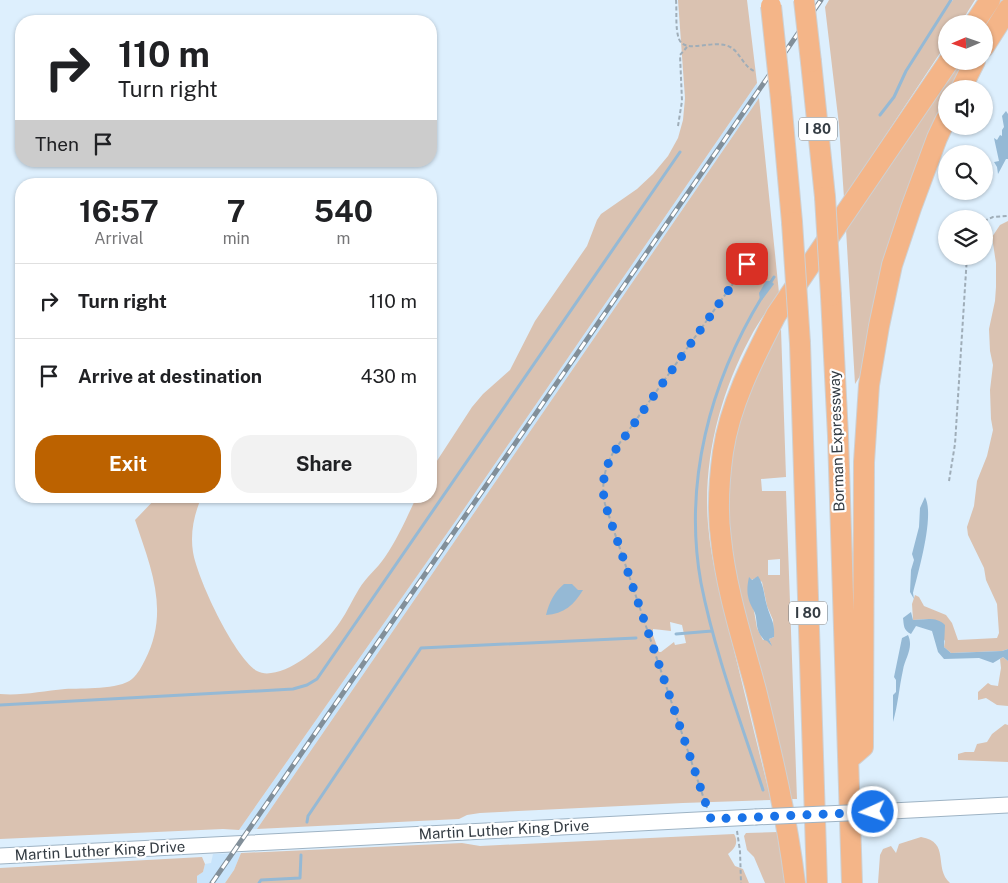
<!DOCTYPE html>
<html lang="en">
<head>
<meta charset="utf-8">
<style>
  body { margin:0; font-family:"Public Sans",sans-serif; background:#f2f2f2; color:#202124; height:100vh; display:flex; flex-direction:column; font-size:19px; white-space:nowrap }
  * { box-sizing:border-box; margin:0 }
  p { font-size:16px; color:#757577 }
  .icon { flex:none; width:28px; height:28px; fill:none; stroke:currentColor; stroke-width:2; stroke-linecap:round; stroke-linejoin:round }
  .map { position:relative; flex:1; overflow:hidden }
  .side { position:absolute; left:15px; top:178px; width:422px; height:325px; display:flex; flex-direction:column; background:#fff; border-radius:20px; box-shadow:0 1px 4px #0004 }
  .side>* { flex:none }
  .guide { position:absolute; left:15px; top:15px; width:422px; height:152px; border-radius:20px; box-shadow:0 1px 4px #0004; background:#fff; color:#202124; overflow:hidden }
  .needle { width:32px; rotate:268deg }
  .tools { position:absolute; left:938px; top:15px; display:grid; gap:10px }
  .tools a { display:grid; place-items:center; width:55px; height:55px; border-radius:50%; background:#fff; box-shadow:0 1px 4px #0004; font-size:25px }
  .pin { position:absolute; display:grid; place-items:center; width:42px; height:42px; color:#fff; margin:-21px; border-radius:10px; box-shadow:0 2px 8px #0006 }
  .me { position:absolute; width:55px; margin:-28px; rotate:267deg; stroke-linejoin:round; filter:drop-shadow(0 0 4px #0008) }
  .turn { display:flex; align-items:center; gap:18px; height:105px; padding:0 20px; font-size:22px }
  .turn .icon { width:65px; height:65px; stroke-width:2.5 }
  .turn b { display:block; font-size:35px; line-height:42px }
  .then { display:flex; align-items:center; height:48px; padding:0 20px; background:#0003; gap:10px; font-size:19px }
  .eta { display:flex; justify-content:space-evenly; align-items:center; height:85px; text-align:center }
  .eta b { font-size:30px; font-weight:700; line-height:35px }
  .action { display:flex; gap:10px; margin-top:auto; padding:10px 20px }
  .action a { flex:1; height:58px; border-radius:20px; background:#bc6200; color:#fff; font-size:20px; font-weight:700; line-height:58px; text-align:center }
  .action a+a { background:#f2f2f2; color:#202124 }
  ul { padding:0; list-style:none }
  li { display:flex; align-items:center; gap:15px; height:75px; padding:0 20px; border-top:1px solid #e0e0e0 }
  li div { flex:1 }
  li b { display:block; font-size:19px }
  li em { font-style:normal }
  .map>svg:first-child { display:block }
  .built { fill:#c8e4fb }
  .green { fill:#dac2b1; fill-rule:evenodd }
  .water { fill:#95b9d5 }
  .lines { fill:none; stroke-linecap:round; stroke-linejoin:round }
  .stream { stroke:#95b9d5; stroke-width:3 }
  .secondary-casing { stroke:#9eb3c4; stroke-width:17 }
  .highway-casing { stroke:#ced0d2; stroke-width:22 }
  .path { stroke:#9fadb8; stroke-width:2; stroke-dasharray:4 2.5; stroke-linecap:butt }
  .secondary { stroke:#fff; stroke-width:15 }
  .highway { stroke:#f4b588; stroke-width:20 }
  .rail-casing { stroke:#828f99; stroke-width:5 }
  .rail { stroke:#fff; stroke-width:3; stroke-dasharray:9; stroke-linecap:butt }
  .secondary-bridge-casing { stroke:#9eb3c4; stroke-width:17; stroke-linecap:butt }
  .highway-bridge-casing { stroke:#ced0d2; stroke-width:22; stroke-linecap:butt }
  .secondary-bridge { stroke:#fff; stroke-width:15 }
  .highway-bridge { stroke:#f4b588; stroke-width:20 }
  .route { stroke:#1a73e8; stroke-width:9; stroke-dasharray:0 16.2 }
  .labels { text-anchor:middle; stroke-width:4.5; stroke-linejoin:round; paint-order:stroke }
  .shield { fill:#fff; stroke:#71767b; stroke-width:1 }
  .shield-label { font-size:14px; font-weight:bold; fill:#343c43 }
  .street-label { font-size:15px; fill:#343c43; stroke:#fff }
</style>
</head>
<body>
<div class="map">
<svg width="1008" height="883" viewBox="0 0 1008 883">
  <rect width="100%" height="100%" fill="#ddeffd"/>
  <path class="built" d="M757 83 759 98 257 829 239 830 457 519Z
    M241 853 234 870 225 883H197V876L203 872 205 864 211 863 213 854Z"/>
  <path class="green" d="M678 0H747L757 83 457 519 239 830 223 829 0 839V694C21 696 43 691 65 689 82 688 119 690 132 679 138 674 142 666 145 660 170 612 151 568 135 520L158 496H202C194 514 190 533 193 552 197 578 234 657 257 671 261 673 266 674 271 673 295 671 327 642 340 622 347 612 352 600 359 589 366 577 377 569 385 557 398 538 407 517 417 496H431V470L472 407 483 394 510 370 535 321 587 246 597 220 601 214 637 189 653 174 668 156 678 138 683 120 685 98Z
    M829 0H950L949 5 953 0H975L960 24H946V44L844 198 839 125 825 7Z
    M961 61H965L951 89H946V98L939 112 873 310 860 376 855 384 846 229Z
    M759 98 779 293C769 308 758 322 750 338 720 394 703 459 708 524 711 564 723 603 732 642 745 695 758 748 771 800L683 803 480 813 467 815 459 819 257 829ZM670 622 682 625 686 643 675 645 674 642 661 652H659L653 635V629L671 631Z
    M1008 221V649L1002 651 951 653 944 647 945 641 931 619 913 620 912 604 915 595 919 597 924 606 946 615 952 623 958 640 997 638 999 633 997 604 986 580 984 568 968 535 967 527 974 506 977 481 987 456 993 430 991 419 990 390 993 365 990 351 989 329 995 301 996 287V263L992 237 1000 225Z
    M781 329 786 477 761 479 762 491H786L797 799H790L736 575C731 548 726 521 727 495 730 437 748 377 781 329ZM780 559V575H768V560ZM756 578 762 582 767 606 773 620 774 637 769 639 771 644 767 640H763L757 628 754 611 748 595 751 580Z
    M1003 657 1008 661V706L997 705 986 698 978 700V692L988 683 991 685 998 686 1001 668 1000 659Z
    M1005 724 1008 725V762L958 760V754L965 752H974L977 744 987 742 992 734Z
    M778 832 785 883H765L754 857 747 850 744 836 746 833Z
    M734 834C739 842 735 849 728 854L735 866 743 869 749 883H225L234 870 241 853 462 843 480 846Z
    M921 837C951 842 933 868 950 883H878L880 855 883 849 891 846 896 853 899 844Z
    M202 857 205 864 203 872 197 876V883H0V868Z"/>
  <path class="water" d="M1006 111 1008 114V159H1006L998 174 997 167 994 162 999 161 994 138 997 140 1000 135 1002 136V130L1004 127 1002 116Z
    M766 281H771L774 284 762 300H760L759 293Z
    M925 497C935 515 918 573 913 593L914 599 910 592 911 570 914 560 912 554 919 527 920 508Z
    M758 576C764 585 764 596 767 606 771 620 775 622 774 637L769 639 772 646 767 641 764 640C762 637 759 634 758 630 756 624 757 616 754 611 747 599 746 591 749 577L752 580Z
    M564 584H572L578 590H583C574 605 564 614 546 615 549 603 554 592 564 584Z
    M911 612 913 620C924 620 936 616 945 625L944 647 951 653 1002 651 1008 649V661L1003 657 993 663 979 658 944 659 938 652 932 631 916 626 911 634C903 630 904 625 903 618Z
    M908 635C914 648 905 658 903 670 899 688 898 705 893 722V695L896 692V680L894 677 902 638Z"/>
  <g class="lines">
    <path class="stream" d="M880 115 894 97 906 71 951 0
      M769 285 774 277
      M762 297C710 382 683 483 701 583 715 654 741 722 763 790
      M676 634 712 631
      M0 705 293 689 307 685 317 679 680 152
      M307 822 308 816 421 648 636 638
      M259 883 261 880 300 878 301 855"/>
    <g class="secondary-casing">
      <path id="secondary" d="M892 811 1008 805
        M0 856 755 817"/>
    </g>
    <g class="highway-casing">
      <path id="highway" d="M974 24 990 0
        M984 47 1008 9
        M811 62 825 197
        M961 89 975 61
        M781 100 792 222
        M831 296 838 436 852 883
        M800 343 817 883
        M849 759 863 747 864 462 869 385 879 326 892 265 911 208 937 138 946 119
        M795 883C787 818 772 754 756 690 743 641 726 590 721 539 717 510 719 481 723 452 730 404 754 358 776 315L949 61"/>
    </g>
    <path class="path" d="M676 0C677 12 675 28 679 39 685 55 714 38 730 47 740 52 743 66 754 71
      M678 126 682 101 680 55 687 47
      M984 221 993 217 1008 216
      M949 481 955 444 967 256
      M707 808 605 504C601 484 604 469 614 451L747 264
      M737 831 740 851 741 883"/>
    <use href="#secondary" class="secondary"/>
    <use href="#highway" class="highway"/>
    <g class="rail-casing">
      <path id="rail" d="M212 883 821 0"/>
    </g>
    <use href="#rail" class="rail"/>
    <g class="secondary-bridge-casing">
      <path id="secondary-bridge" d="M755 817 892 811"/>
    </g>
    <g class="highway-bridge-casing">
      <path id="highway-bridge" d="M804 0 811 62
        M771 6 781 100
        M825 197 831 296
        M792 222 800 343"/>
    </g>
    <use href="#secondary-bridge" class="secondary-bridge"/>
    <use href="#highway-bridge" class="highway-bridge"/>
  </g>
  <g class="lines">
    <path class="route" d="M747 264 614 452C604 469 601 484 605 504L711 819 873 812"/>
  </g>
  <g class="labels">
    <g class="shield">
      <rect x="799" y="117.5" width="38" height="23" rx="4"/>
      <rect x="789" y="601.5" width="38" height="23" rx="4"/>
    </g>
    <g class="shield-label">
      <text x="818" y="134">I 80</text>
      <text x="808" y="618">I 80</text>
    </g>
    <g class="street-label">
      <text transform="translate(837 441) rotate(-92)" y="5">Borman Expressway</text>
      <text transform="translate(504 830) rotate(-3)" y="5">Martin Luther King Drive</text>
      <text transform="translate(100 851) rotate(-3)" y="5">Martin Luther King Drive</text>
    </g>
  </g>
</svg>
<div class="tools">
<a><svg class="needle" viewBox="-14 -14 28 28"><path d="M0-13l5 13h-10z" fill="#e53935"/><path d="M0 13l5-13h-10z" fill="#757577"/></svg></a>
<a><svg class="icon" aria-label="sound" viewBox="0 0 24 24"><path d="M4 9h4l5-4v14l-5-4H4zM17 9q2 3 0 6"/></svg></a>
<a><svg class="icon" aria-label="search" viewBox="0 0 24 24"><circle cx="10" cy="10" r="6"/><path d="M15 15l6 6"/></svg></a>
<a><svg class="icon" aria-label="layers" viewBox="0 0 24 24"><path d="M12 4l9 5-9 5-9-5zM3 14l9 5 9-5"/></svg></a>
</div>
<div class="pin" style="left:747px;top:264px;background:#d93025"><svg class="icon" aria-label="arrive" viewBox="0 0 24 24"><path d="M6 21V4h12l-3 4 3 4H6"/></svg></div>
<svg class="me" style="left:873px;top:812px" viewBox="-20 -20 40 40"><circle r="17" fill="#1a73e8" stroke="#fff" stroke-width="3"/><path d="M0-11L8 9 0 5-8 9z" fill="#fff"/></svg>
<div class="guide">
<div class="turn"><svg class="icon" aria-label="right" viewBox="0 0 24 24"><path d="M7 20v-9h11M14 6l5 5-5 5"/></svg><div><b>110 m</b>Turn right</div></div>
<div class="then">Then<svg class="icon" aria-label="arrive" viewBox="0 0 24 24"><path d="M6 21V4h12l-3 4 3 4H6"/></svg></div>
</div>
<section class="side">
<div class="eta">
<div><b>16:57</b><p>Arrival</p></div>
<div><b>7</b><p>min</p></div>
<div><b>540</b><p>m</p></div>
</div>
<ul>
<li><svg class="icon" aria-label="right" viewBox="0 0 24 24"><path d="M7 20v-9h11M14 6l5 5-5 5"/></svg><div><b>Turn right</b></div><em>110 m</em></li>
<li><svg class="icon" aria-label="arrive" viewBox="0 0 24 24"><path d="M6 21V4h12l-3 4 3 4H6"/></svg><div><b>Arrive at destination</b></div><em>430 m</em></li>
</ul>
<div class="action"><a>Exit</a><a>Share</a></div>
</section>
</div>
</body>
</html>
